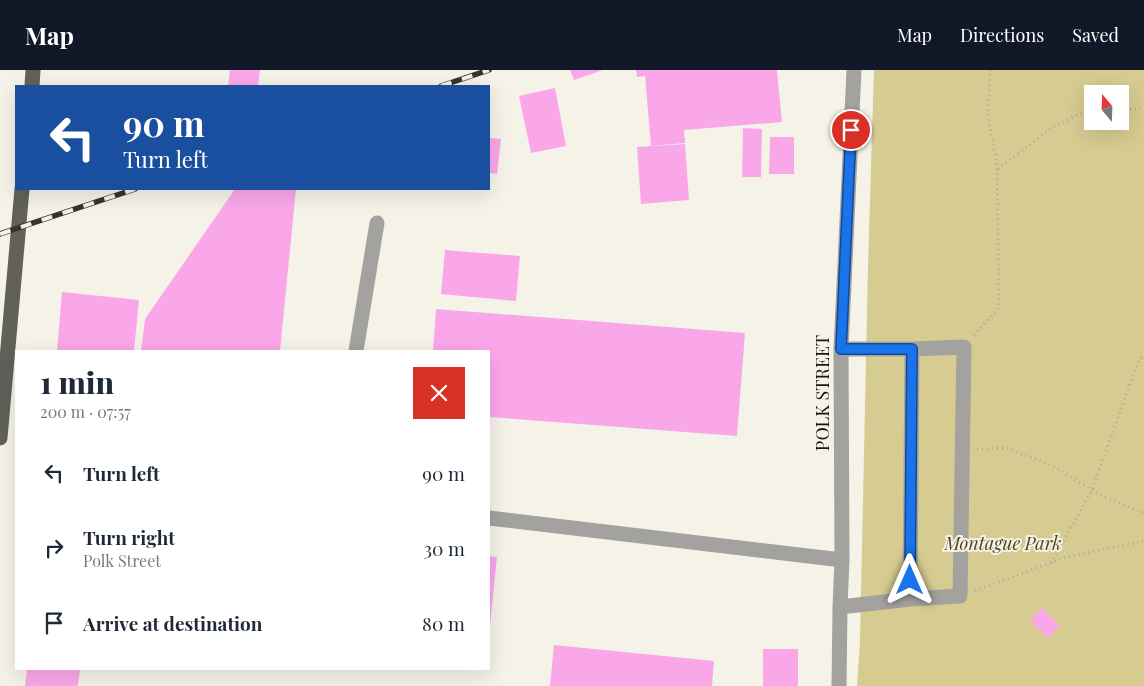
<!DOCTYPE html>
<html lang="en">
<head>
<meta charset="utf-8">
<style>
  body { margin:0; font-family:"Playfair Display",serif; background:#f6f6f7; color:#1f2937; height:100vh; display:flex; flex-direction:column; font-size:19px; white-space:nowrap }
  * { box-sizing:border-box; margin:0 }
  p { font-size:16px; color:#747a83 }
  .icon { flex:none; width:28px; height:28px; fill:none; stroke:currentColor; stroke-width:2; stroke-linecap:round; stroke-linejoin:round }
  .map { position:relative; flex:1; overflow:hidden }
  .side { position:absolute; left:15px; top:280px; width:475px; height:320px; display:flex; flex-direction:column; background:#fff; border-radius:0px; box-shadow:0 5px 20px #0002 }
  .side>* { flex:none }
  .top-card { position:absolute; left:15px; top:15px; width:475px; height:105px; border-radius:0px; box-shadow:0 5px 20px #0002; background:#1a4fa0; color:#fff; overflow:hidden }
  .needle { width:32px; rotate:341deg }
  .tools { position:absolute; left:1084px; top:15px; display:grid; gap:10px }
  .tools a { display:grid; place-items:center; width:45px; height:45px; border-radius:0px; background:#fff; box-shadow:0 5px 20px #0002; font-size:25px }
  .pin { position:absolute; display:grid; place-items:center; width:42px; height:42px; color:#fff; margin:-21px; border:2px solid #fff; border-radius:50%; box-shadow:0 1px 5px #0007 }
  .me { position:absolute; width:55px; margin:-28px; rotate:0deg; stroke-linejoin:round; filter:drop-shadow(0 0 4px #0008) }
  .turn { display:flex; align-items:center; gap:18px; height:105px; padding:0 25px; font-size:22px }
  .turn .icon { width:65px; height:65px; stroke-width:2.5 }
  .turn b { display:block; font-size:35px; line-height:42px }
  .round { display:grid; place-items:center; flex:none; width:52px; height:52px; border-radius:0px; background:#f6f6f7 }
  .summary { display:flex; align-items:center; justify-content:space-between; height:85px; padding:0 25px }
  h1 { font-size:30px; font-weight:800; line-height:38px }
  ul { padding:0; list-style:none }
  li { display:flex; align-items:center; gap:15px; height:75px; padding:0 25px }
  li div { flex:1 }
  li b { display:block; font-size:19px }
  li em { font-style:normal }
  header { display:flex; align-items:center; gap:30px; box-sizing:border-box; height:70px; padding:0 25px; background:#111827; color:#fff }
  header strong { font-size:24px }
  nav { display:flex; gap:28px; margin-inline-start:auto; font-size:18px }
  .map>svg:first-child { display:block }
  .green { fill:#d6cb91; fill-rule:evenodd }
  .building { fill:#faa7ea }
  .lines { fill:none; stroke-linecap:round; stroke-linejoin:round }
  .path { stroke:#aba9a1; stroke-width:3; stroke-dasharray:1 4; stroke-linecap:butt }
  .minor { stroke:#a3a29e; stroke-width:15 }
  .major { stroke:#626159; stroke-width:15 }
  .rail-casing { stroke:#35342f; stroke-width:5.5 }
  .rail { stroke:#f5f3e8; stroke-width:4; stroke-dasharray:11; stroke-linecap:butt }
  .route-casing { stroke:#114b97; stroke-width:12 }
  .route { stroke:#1a73e8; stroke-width:9 }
  .labels { text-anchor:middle; stroke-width:4; stroke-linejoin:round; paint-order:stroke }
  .street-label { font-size:18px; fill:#171612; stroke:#f5f3e8 }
  .park-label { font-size:18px; font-style:italic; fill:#4f471b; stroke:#f5f3e8 }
</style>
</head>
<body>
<header>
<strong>Map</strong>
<nav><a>Map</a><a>Directions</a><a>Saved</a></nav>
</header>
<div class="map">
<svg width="1144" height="616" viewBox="0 0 1144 616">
  <rect width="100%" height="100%" fill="#f5f3e8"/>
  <path class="green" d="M874 0H1144V616H857L860 572 868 196ZM1092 24H1120V51H1092Z"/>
  <path class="building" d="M230 0H260L258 16H228Z
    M570 0H603L574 10Z
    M636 0H777L782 52 684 60 685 73 651 76 645 6 637 7Z
    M555 18 566 76 531 83 519 26Z
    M743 58 762 59 761 107H742Z
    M770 67H794V104H769Z
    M489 68 501 69 497 104 489 103Z
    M685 74 689 130 641 134 637 77Z
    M235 119H296L280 281H141L145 249Z
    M445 180 520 186 516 231 441 224Z
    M62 222 139 230 134 281H57Z
    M436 239 745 263 737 366 489 347V281H433Z
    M489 486 497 487 490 555H489Z
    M1042 538 1060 556 1048 568 1030 550Z
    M554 575 714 591 712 616H550Z
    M763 579H798V616H763Z
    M27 599H80L78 616H25Z"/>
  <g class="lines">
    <path class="path" d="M1120 39H1144
      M998 99 1053 57 1092 38
      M974 265 999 238 997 95 988 45 990 0
      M977 379 1007 378 1053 396 1102 426 1144 443
      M1051 493 1092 420 1138 292 1144 284
      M975 521 1066 487 1144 471"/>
    <path class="minor" d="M356 281 377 153
      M489 448 842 490
      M910 529 960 526 964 277 912 279
      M840 537 910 529 912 279H841
      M839 616 840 537 842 490 841 279 854 0"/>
    <path class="major" d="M32 16 33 0
      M0 368 22 119"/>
    <g class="rail-casing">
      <path id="rail" d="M441 16 489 0
        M0 164 135 119"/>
    </g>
    <use href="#rail" class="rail"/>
  </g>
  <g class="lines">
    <g class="route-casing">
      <path id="route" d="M851 60 841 279H912L910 510"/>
    </g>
    <use href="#route" class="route"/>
  </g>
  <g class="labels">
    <g class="street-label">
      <text transform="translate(823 323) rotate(-90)" y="6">POLK STREET</text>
    </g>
    <g class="park-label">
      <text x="1003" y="480">Montague Park</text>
    </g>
  </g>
</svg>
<div class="tools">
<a><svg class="needle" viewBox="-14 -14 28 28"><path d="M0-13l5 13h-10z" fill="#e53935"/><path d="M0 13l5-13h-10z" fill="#747a83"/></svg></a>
</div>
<div class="pin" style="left:851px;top:60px;background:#d93025"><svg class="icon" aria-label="arrive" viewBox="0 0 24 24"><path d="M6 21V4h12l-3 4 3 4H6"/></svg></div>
<svg class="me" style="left:910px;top:510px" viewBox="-20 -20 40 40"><path d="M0-17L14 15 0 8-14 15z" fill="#1a73e8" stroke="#fff" stroke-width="4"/></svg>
<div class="top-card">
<div class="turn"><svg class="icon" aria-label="left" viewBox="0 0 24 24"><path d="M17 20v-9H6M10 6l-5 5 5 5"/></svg><div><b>90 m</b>Turn left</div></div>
</div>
<section class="side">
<div class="summary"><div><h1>1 min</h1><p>200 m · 07:57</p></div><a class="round" style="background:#d93025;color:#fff"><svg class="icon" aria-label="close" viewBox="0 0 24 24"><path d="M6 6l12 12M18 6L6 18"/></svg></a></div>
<ul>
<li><svg class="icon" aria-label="left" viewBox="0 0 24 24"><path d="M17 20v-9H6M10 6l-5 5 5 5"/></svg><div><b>Turn left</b></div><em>90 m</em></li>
<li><svg class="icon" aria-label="right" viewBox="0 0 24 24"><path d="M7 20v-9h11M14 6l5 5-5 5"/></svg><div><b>Turn right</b><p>Polk Street</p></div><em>30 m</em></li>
<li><svg class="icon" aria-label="arrive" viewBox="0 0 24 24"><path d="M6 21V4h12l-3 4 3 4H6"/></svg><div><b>Arrive at destination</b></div><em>80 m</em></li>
</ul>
</section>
</div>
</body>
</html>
